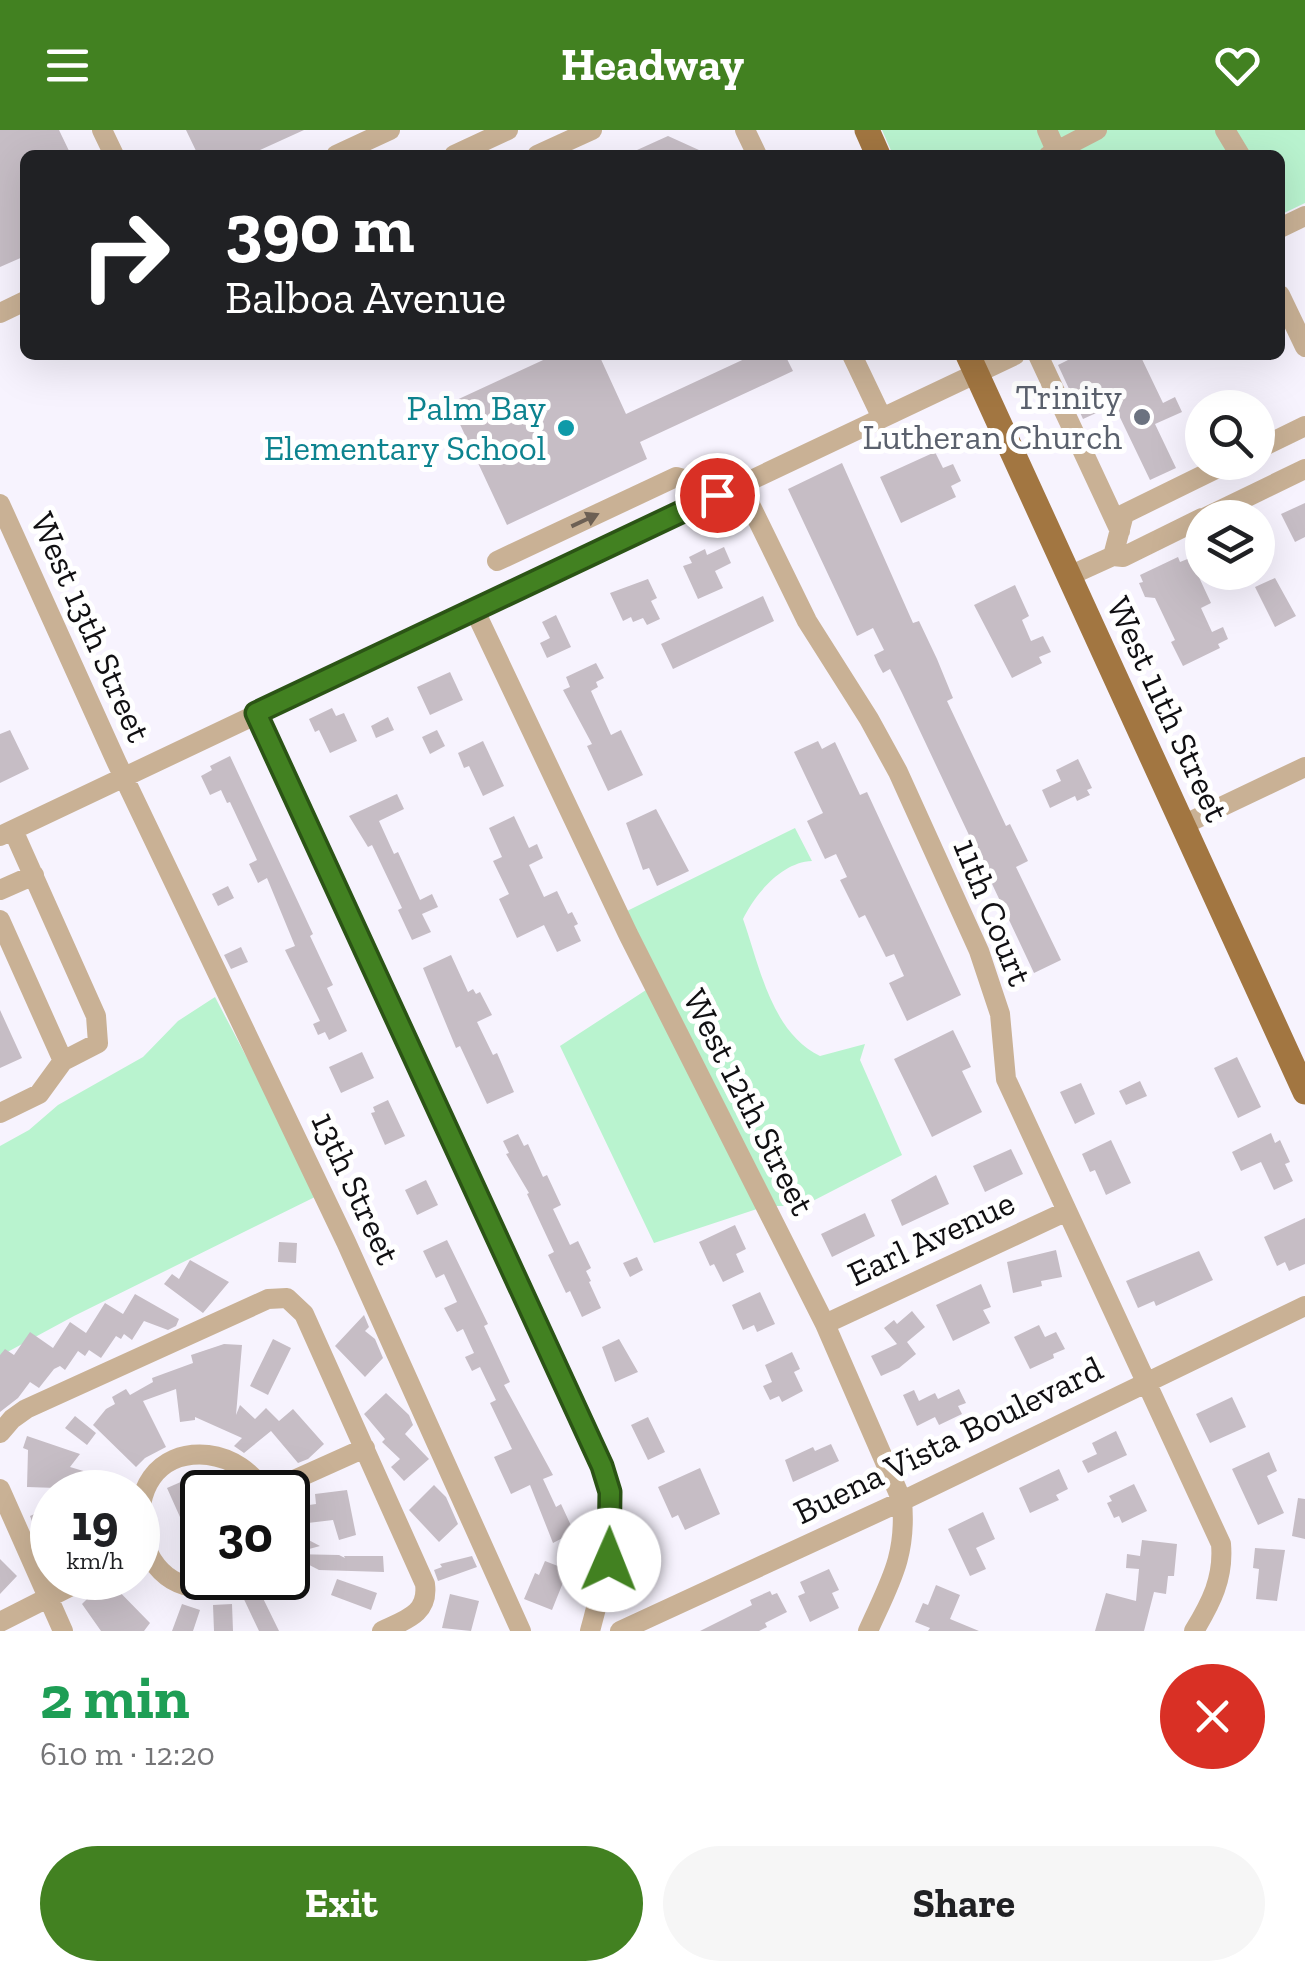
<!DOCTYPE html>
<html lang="en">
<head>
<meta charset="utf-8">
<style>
  body { margin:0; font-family:"Zilla Slab",serif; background:#f6f6f6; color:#202124; height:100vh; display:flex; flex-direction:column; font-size:38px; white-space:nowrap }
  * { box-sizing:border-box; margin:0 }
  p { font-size:32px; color:#757577 }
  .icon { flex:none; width:55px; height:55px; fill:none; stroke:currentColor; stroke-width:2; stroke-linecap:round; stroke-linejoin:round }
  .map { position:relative; height:1501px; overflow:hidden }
  .details { display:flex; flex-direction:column; background:#fff; flex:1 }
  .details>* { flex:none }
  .hud { position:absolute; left:20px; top:20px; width:1265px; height:210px; border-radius:15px; box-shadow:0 10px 40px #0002; background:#202124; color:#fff; overflow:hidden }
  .controls { position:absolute; left:1185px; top:260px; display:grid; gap:20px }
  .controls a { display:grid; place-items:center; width:90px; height:90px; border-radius:50%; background:#fff; box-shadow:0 10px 40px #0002; font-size:50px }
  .speed { position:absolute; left:30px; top:1340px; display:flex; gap:20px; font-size:50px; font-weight:700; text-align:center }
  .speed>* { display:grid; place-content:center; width:130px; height:130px; border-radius:50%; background:#fff; box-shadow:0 10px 40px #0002; line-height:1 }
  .speed small { font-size:25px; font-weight:400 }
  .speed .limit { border:5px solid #111; border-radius:15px; background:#fff; color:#111 }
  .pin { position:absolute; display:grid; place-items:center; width:85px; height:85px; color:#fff; margin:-42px; border:5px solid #fff; border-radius:50%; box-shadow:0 2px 10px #0007 }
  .me { position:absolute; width:110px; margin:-55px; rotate:1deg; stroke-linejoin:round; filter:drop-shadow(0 0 8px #0008) }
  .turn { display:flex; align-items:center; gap:35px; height:210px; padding:0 40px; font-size:45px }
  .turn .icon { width:130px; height:130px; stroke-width:2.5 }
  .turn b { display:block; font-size:70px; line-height:85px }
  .round { display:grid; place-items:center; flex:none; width:105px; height:105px; border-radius:52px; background:#f6f6f6 }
  .headline { display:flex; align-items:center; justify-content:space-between; height:170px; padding:0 40px }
  h1 { font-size:60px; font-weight:700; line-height:75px; color:#1e9e55 }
  .action { display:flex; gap:20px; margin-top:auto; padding:20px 40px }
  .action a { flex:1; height:115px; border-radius:60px; background:#428121; color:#fff; font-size:40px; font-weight:700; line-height:115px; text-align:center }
  .action a+a { background:#f6f6f6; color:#202124 }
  header { display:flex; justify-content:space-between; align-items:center; height:130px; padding:0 40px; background:#428121; color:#fff; font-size:45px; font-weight:700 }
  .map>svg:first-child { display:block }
  .green { fill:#b9f3cf }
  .building { fill:#c6bdc5 }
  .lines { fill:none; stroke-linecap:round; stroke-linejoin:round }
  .minor { stroke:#c9b195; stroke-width:20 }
  .major { stroke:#a27641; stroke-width:25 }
  .oneway { fill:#6d6054 }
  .route-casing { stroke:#2b5415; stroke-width:25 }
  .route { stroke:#428121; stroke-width:18 }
  .worship-dot { fill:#6b7280; stroke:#fff; stroke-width:4 }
  .culture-dot { fill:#0f9aa8; stroke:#fff; stroke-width:4 }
  .labels { text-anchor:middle; stroke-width:10; stroke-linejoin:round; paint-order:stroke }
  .worship-label { font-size:35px; fill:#5b616d; stroke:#fff; text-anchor:end }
  .culture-label { font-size:35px; fill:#0d838f; stroke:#fff; text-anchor:end }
  .street-label { font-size:35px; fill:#111013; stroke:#fff }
</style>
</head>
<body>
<header><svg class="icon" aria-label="menu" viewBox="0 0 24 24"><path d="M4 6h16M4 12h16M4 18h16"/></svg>Headway<svg class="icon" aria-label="heart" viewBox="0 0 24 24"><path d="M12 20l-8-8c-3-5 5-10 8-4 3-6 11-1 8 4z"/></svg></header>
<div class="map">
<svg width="1305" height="1501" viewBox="0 0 1305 1501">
  <rect width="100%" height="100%" fill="#f7f3fe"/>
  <path class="green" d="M882 0H1305V73L1280 85V25H893Z
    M795 698 812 731C782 732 755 764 743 789 760 837 771 902 820 926L865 914 860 930 902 1025 803 1076H776L627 781Z
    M646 860 757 1079 654 1113 560 916Z
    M215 867 319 1065 74 1186 0 1226V1016L29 1000 58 975 143 927 178 891Z"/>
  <path class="building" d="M0 0H59L71 25H25V126L0 137Z
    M186 0H304L249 25H198Z
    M668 6 710 25H626Z
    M554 225H599L626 284 753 225H785L793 241 640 312 647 329 507 395 450 273Z
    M1078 225H1140L1163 273 1175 267 1182 282 1155 294 1176 338 1150 350 1114 275 1083 289 1058 235Z
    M935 322 943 338 953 334 961 351 951 356 956 367 901 393 880 347Z
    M842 333 913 493 919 491 937 529 953 568 947 571 1006 696 1010 694 1028 731 1016 737 1061 830 1034 843 902 563 890 539 883 543 878 534 874 525 884 520 873 498 857 506 788 359Z
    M1305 373V407L1295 412 1281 384Z
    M724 417 731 433 715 441 723 458 698 469 683 436 692 433 689 427 705 419 707 425Z
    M1178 427 1180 432 1190 428 1211 473 1201 478 1212 502 1223 497 1228 509 1218 514 1220 518 1183 536 1171 512 1175 510 1155 468 1145 467 1139 453 1143 452 1140 445Z
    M1275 448 1296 486 1275 497 1255 457Z
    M648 449 657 468 651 471 660 489 647 495 643 488 633 492 631 487 623 491 610 463Z
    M1015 455 1029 486 1022 490 1031 511 1043 506 1051 522 1039 527 1042 533 1012 548 974 475Z
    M763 466 774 491 673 539 661 514Z
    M556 485 571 517 547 528 540 513 550 508 542 492Z
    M596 533 604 548 596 552 598 557 591 561 611 605 621 600 643 645 608 661 587 616 592 614 563 560 570 557 566 547Z
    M450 542 463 570 430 585 417 557Z
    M332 578 336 586 344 583 357 611 330 623 319 600 315 602 309 589Z
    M388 587 394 600 376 608 371 596Z
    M10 600 29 639 0 653V604Z
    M437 600 445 616 430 624 422 607Z
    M483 611 504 656 483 666 469 636 464 638 458 623Z
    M818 611 822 619 835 612 860 665 867 662 961 865 907 891 889 853 904 846 894 824 886 827 865 785 859 788 840 750 847 747 836 724 825 729 807 691 823 683 794 622Z
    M230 626 313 804 310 806 333 855 327 858 347 901 329 910 325 902 318 905 313 894 320 891 285 820 295 816 267 748 258 753 249 734 257 730 230 672 227 673 221 660 210 665 201 646 212 640 210 636Z
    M1078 629 1092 658 1087 660 1090 665 1077 671 1075 666 1050 678 1042 660 1061 651 1056 640Z
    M397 664 404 679 379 691 394 724 398 722 420 770 432 764 438 777 422 784 431 802 412 810 398 780 402 778 372 715 368 717 349 686Z
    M656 679 689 741 657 756 649 738 643 740 626 693Z
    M514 686 529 718 537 714 543 728 529 735 544 767 557 761 568 784 572 782 578 794 574 796 581 811 557 822 544 795 517 808 499 769 509 764 493 731 502 727 489 698Z
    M228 756 234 768 218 776 212 764Z
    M241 817 248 832 231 839 224 825Z
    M451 825 468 862 473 859 476 864 480 862 492 885 477 892 493 925 497 923 514 962 487 974 460 916 456 918 423 838Z
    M0 880 22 928 0 938Z
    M953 900 971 937 962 941 982 982 932 1007 894 929Z
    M362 922 374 948 341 963 329 937Z
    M1237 927 1261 977 1238 988 1214 938Z
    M1140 951 1147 966 1126 975 1119 961Z
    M1081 953 1095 984 1075 994 1060 962Z
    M388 970 405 1006 385 1015 371 983 375 982 373 977Z
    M1271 1003 1275 1013 1280 1010 1290 1032 1285 1034 1293 1051 1274 1060 1261 1032 1241 1041 1232 1022Z
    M518 1004 524 1016 528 1014 543 1047 547 1045 561 1075 553 1079 570 1115 578 1111 591 1138 586 1141 591 1151 589 1152 601 1178 582 1187 570 1161 566 1163 548 1125 554 1122 527 1064 529 1063 506 1024 509 1023 503 1011Z
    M1111 1010 1131 1053 1106 1065 1095 1040 1090 1042 1082 1024Z
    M1011 1019 1023 1044 985 1062 973 1036Z
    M936 1045 949 1074 902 1096 891 1070Z
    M426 1050 438 1075 417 1085 405 1060Z
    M865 1083 875 1106 832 1127 821 1104Z
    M1305 1088V1134L1289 1141 1285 1132 1277 1136 1264 1107Z
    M735 1095 746 1119 736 1124 744 1142 723 1152 714 1134 710 1136 699 1112Z
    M447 1110 488 1194 484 1196 510 1252 504 1255 553 1345 543 1349 556 1377 561 1374 574 1402 553 1413 530 1355 511 1364 494 1327 512 1319 490 1273 496 1270 480 1237 472 1241 465 1227 474 1223 463 1199 457 1202 444 1178 457 1172 444 1144 436 1148 423 1121Z
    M279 1112 297 1113 296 1133 278 1132Z
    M1056 1120 1062 1147 1041 1151 1042 1156 1013 1163 1007 1132Z
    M1199 1121 1213 1150 1156 1176 1154 1171 1138 1178 1126 1151Z
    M637 1127 643 1140 630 1147 623 1133Z
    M190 1130 229 1152 203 1183 164 1154 172 1144 179 1149Z
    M981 1154 991 1177 983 1180 990 1193 953 1211 936 1175Z
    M760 1162 775 1194 757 1202 754 1195 743 1200 732 1175Z
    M135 1164 179 1189 176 1196 168 1200 144 1191 132 1210 124 1204 121 1209 116 1206 101 1228 89 1220 85 1226 78 1221 65 1240 60 1236 54 1239 39 1258 30 1252 18 1268 0 1282V1225L5 1219 14 1225 30 1202 53 1218 70 1192 86 1203 105 1173 123 1184Z
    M912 1181 925 1197 907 1212 916 1224 899 1238 881 1246 871 1226 897 1214 884 1198 894 1190 897 1194Z
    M364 1185 369 1197 365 1201 375 1209 383 1228 365 1247 335 1216Z
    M1039 1195 1045 1207 1056 1202 1065 1219 1053 1224 1054 1228 1030 1239 1014 1207Z
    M273 1209 291 1218 268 1265 250 1256Z
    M619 1209 638 1242 615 1252 602 1217Z
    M224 1214 242 1215 236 1285 240 1275 255 1289 266 1278 279 1291 293 1279 324 1314 308 1329 298 1333 271 1301 244 1323 234 1316 242 1308 195 1287V1290L180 1292 176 1259 143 1271 166 1317 145 1328 136 1337 93 1295 106 1279 115 1274 112 1267 126 1259 130 1265 153 1252 152 1248 193 1233 191 1225Z
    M792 1222 800 1239 794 1242 803 1261 782 1272 779 1266 770 1270 763 1256 772 1252 765 1235Z
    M959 1259 966 1273 958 1276 962 1284 939 1295 935 1287 917 1296 903 1265 914 1260 919 1271 935 1263 938 1269Z
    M386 1263 409 1285 413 1295 405 1304 429 1329 404 1351 391 1337 400 1329 382 1312 385 1309 364 1284Z
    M1232 1267 1246 1297 1210 1313 1196 1284Z
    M75 1286 96 1303 87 1315 65 1298Z
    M648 1287 665 1322 648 1330 631 1295Z
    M1116 1301 1127 1325 1088 1343 1082 1331 1097 1324 1092 1313Z
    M27 1306 80 1324 70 1337 134 1356 132 1361 80 1362 87 1359 27 1357 28 1320 23 1318Z
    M831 1314 839 1331 793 1352 785 1330 813 1317 815 1321Z
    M1269 1322 1277 1341 1267 1346 1284 1383 1258 1395 1232 1339Z
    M700 1338 720 1384 685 1400 678 1385 672 1388 658 1357Z
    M1059 1339 1068 1359 1056 1365 1059 1370 1030 1383 1019 1358Z
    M207 1340 218 1362H193L191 1347Z
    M183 1351 198 1379 180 1387 167 1358Z
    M1134 1354 1147 1381 1122 1393 1119 1386 1114 1388 1107 1373 1112 1371 1109 1366Z
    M434 1355 446 1367 458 1394 439 1412 409 1380Z
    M347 1360 356 1405 339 1410 333 1390 291 1395 288 1378 316 1374 315 1364Z
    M1298 1368 1305 1369V1409L1292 1406Z
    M52 1376V1391L35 1399 30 1386Z
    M983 1382 995 1409 976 1418 986 1439 970 1446 948 1399Z
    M299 1405 320 1416 291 1424 339 1425 345 1428 344 1426H383L384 1442 319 1440 288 1424Z
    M1142 1410 1177 1414 1174 1446H1168L1166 1464 1154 1462 1144 1501H1095L1106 1463 1136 1471 1139 1439 1126 1438 1127 1424 1140 1426Z
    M1255 1418 1285 1420 1277 1471 1256 1469 1259 1439 1253 1438Z
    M472 1426 477 1437 438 1451 434 1440 442 1437 440 1434Z
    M0 1429 17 1446 0 1464Z
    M545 1431 568 1440 552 1480 524 1469 535 1443 539 1445Z
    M829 1439 839 1460 832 1463 839 1478 810 1492 798 1466 805 1463 800 1452Z
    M107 1449 150 1493 144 1501H101L82 1474Z
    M337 1449 377 1463 371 1480 331 1465Z
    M936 1455 960 1465 950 1489 979 1501H928L930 1498 915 1492 923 1473 928 1475Z
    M257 1456 279 1501H259L241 1463Z
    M770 1461 772 1465 777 1463 787 1482 765 1493 767 1497 759 1501H700L752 1475 750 1470Z
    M450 1464 479 1471 471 1501 442 1498Z
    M182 1474 200 1480 193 1501H172Z
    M232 1474 233 1501H214L213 1475Z"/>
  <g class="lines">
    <path class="minor" d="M102 0 114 25
      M745 0 757 25
      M1047 0 1058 25
      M1225 0 1240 25
      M336 25 390 0
      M454 25 508 0
      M537 25 592 0
      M1049 25 1097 0
      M1280 98 1305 86
      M1280 165 1305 217
      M0 183 25 171
      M852 225 882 288
      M1038 225 1120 401
      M1258 319 1305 296
      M740 354 807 491 869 589 898 642 979 821 1000 884 1006 949 1221 1414C1224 1448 1211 1473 1194 1501
      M0 374 117 633 346 1112 521 1501
      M1204 388 1305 339
      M1113 426 1124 384 1230 332
      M497 431 676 347 712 357 717 365
      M1069 446 1113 426 1123 427 1202 388
      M474 479 628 804 825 1194 902 1371C907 1426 890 1452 868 1501
      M256 583 602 1336C619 1392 605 1446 590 1501
      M1183 695 1305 637
      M13 700 96 886 98 913 63 931
      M0 706 1015 225
      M0 760 34 745
      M0 790 63 931 39 964 0 983
      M825 1194 1065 1082
      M0 1303 12 1289 26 1279 268 1169 287 1168 304 1184 425 1454C429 1484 405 1490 382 1501
      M0 1359 63 1501
      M267 1362 365 1318
      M238 1448C129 1501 100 1315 208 1325 232 1328 252 1342 264 1362
      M0 1492 87 1448
      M620 1501 902 1371 1305 1176"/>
    <path class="major" d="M867 0 878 25
      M968 225 1305 962"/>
  </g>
  <defs><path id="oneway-solid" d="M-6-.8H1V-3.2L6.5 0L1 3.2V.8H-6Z" transform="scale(2.5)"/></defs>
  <use class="oneway" href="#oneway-solid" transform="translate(585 390) rotate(-25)"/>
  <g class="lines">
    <g class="route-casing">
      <path id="route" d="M609 1430 610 1362 602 1336 256 583 717 365"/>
    </g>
    <use href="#route" class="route"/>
  </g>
  <circle class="worship-dot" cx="1142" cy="287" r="10"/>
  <circle class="culture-dot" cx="566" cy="298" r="10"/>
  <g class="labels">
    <g class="worship-label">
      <text x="1122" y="279">Trinity<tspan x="1122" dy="40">Lutheran Church</tspan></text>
    </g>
    <g class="culture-label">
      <text x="546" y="290">Palm Bay<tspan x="546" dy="40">Elementary School</tspan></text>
    </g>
    <g class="street-label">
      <text transform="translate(91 497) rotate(66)" y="12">West 13th Street</text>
      <text transform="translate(1168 579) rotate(65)" y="12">West 11th Street</text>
      <text transform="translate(993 782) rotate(68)" y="12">11th Court</text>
      <text transform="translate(749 972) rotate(63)" y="12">West 12th Street</text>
      <text transform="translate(356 1058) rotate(65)" y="12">13th Street</text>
      <text transform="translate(931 1108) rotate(-25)" y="12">Earl Avenue</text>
      <text transform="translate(948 1310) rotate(-26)" y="12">Buena Vista Boulevard</text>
    </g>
  </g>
</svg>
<div class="controls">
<a><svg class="icon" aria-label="search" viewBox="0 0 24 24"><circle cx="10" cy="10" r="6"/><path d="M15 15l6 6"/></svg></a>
<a><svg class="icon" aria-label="layers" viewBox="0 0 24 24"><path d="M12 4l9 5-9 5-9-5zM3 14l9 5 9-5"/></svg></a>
</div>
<div class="speed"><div>19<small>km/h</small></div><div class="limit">30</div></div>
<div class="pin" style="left:717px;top:365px;background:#d93025"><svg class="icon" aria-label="arrive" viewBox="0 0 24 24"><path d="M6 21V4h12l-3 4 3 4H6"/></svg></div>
<svg class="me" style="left:609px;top:1430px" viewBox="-20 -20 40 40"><circle r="19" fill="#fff"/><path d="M0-13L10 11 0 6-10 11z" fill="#428121"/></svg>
<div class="hud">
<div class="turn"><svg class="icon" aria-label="right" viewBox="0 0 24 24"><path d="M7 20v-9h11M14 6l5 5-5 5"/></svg><div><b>390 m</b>Balboa Avenue</div></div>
</div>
</div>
<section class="details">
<div class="headline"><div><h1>2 min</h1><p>610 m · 12:20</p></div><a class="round" style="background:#d93025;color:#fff"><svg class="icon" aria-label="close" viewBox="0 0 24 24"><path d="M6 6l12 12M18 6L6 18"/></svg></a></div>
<div class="action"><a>Exit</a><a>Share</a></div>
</section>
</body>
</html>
